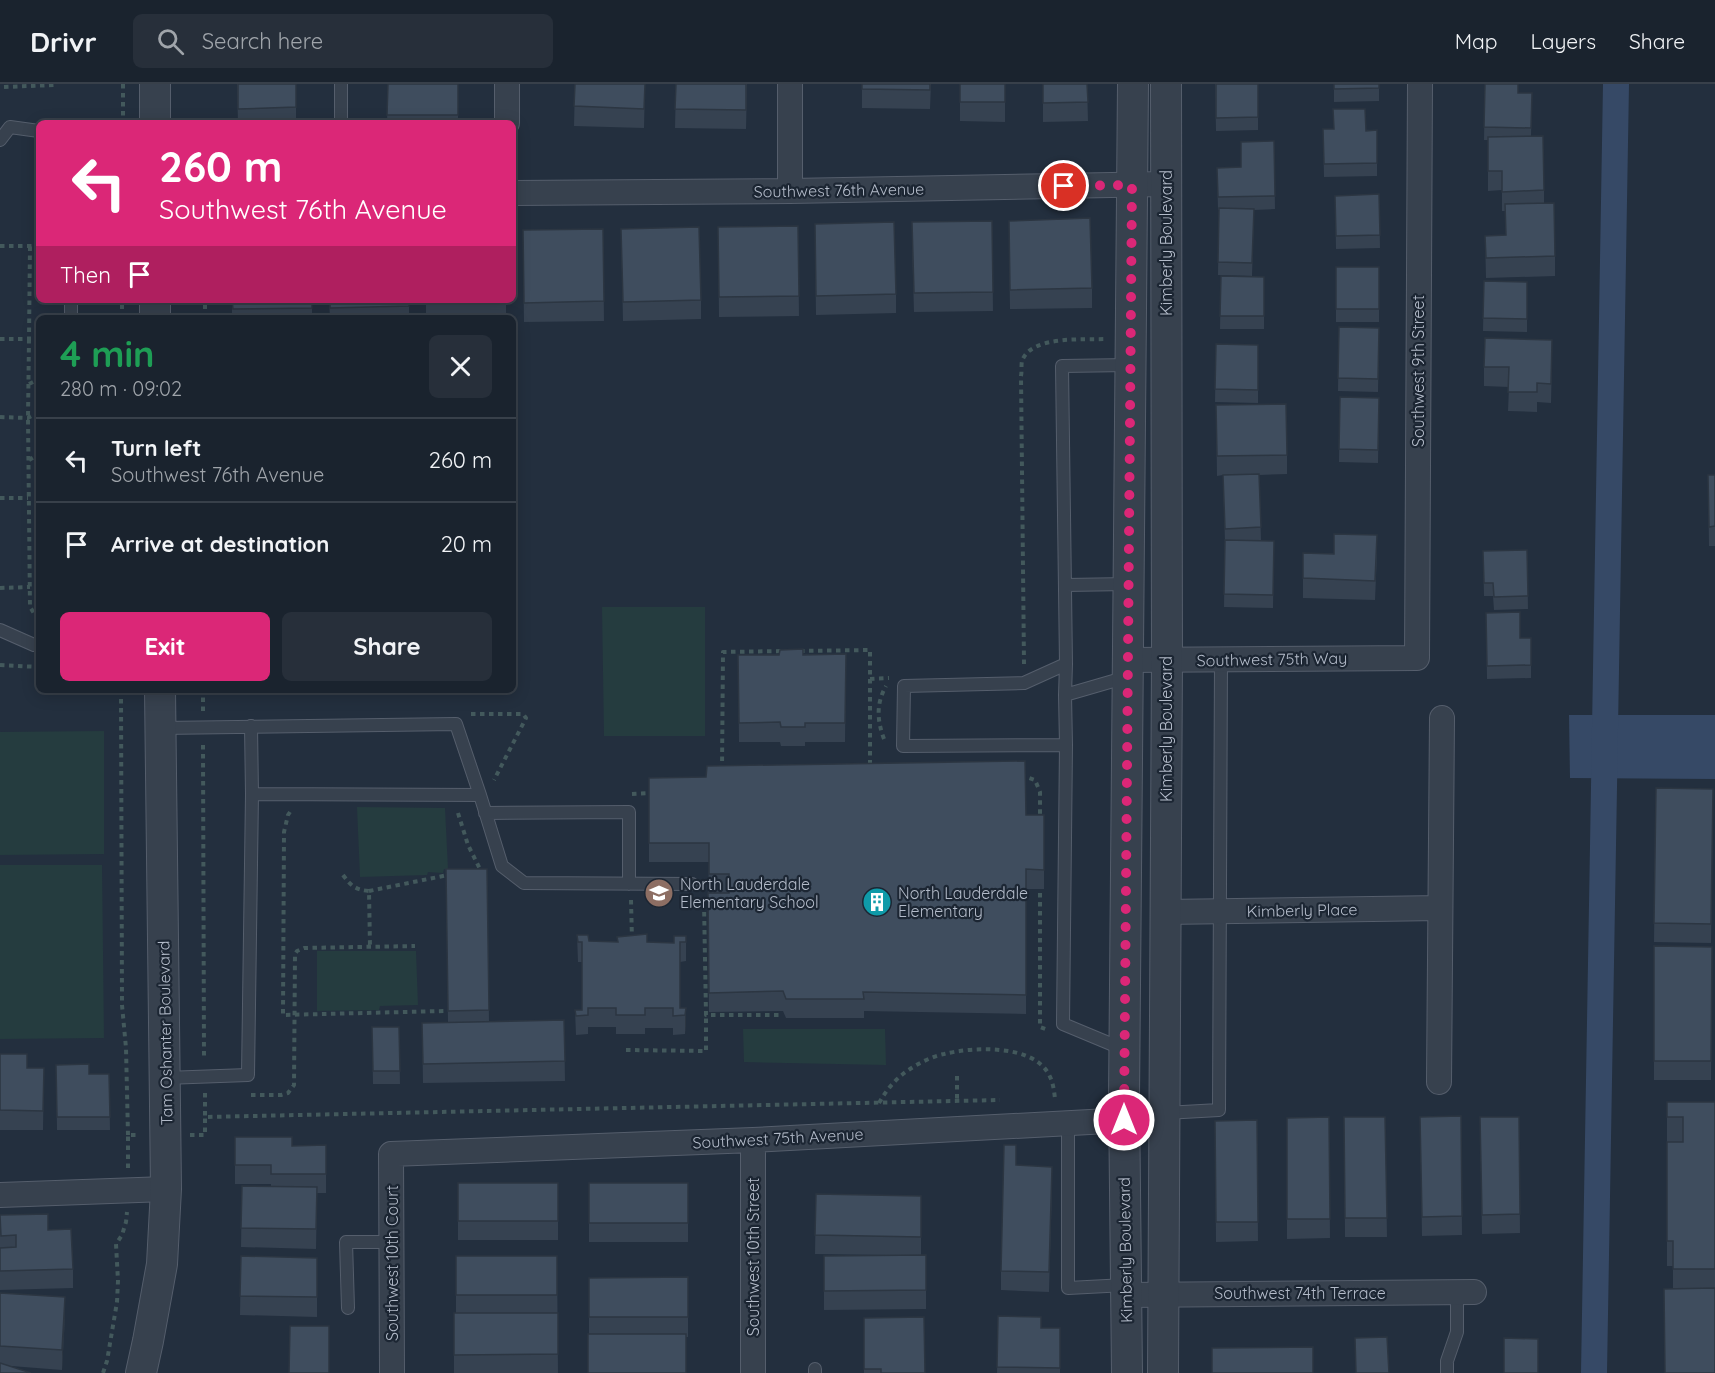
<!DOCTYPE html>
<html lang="en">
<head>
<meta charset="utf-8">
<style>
  body { margin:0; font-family:Quicksand,sans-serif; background:#272f3a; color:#f1f3f6; height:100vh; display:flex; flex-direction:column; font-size:22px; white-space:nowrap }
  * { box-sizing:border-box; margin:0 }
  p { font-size:20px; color:#9fa4aa }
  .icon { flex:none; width:33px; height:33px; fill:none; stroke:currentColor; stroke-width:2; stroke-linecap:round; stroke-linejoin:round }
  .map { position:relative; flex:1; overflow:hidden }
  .sheet { position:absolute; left:36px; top:231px; width:480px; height:378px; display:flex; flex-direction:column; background:#1a232e; border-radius:9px; box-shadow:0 3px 15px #0003,0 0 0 2px #38404a }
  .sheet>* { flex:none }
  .top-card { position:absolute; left:36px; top:36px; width:480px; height:183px; border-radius:9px; box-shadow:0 3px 15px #0003,0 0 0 2px #38404a; background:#db2777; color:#fff; overflow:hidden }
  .pin { position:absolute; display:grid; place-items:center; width:51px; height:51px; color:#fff; margin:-26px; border:3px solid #fff; border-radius:50%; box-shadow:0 2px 6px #0007 }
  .me { position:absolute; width:66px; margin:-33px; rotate:0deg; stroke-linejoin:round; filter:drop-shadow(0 0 4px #0008) }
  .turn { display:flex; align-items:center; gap:21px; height:126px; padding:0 24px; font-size:27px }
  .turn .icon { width:78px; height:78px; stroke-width:2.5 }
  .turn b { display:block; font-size:42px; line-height:51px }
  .then { display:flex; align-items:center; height:57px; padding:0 24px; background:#0003; gap:12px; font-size:22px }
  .round { display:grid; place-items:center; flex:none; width:63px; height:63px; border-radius:9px; background:#272f3a }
  .overview { display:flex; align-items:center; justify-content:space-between; height:102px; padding:0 24px }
  h1 { font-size:36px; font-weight:800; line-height:45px; color:#1e9e55 }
  .cta { display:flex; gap:12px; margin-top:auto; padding:12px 24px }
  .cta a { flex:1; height:69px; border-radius:9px; background:#db2777; color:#fff; font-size:24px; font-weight:800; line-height:69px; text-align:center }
  .cta a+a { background:#272f3a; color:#f1f3f6 }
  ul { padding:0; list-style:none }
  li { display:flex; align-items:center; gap:18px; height:84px; padding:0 24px; border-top:2px solid #38404a }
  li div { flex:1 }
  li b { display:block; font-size:22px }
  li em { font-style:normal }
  header { display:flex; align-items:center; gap:36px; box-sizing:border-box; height:84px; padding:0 30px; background:#1a232e; border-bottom:2px solid #38404a }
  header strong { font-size:28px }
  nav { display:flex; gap:33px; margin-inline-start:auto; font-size:21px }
  .search { width:420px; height:54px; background:#272f3a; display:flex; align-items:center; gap:15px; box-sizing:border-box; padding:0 21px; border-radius:9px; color:#9fa4aa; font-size:22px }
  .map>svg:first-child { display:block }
  .green { fill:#253c3f }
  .water { fill:#364966 }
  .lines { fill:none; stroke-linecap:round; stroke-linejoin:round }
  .canal { stroke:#364966; stroke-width:26 }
  .service-casing { stroke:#555e6c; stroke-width:14 }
  .minor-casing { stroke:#555e6c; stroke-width:26 }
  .tertiary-casing { stroke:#555e6c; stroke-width:32 }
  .path { stroke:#43595c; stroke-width:4; stroke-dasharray:4.5 4.5; stroke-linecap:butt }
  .service { stroke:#37414e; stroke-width:12 }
  .minor { stroke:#37414e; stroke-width:24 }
  .tertiary { stroke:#37414e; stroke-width:30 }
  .wall { fill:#364251 }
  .shaded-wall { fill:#2c3642 }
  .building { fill:#3f4d5e; stroke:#2c3642; stroke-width:1.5 }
  .route { stroke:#db2777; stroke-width:10; stroke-dasharray:0 18 }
  .labels { text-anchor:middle; stroke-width:4.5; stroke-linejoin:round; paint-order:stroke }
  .street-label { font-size:16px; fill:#b3bbc9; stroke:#1c2633 }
  .poi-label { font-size:16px; fill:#b3bbc9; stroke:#1c2633; text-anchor:start }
</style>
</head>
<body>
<header>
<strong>Drivr</strong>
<div class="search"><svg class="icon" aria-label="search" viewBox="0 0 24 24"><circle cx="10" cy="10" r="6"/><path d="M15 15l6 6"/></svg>Search here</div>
<nav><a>Map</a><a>Layers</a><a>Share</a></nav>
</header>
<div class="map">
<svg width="1715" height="1289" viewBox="0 0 1715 1289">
  <rect width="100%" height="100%" fill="#232f3e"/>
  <path class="green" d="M602 523H705V652H604Z
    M104 647V770L0 771V648Z
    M357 723 445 724 448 785H444L443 789 428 788 427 791 360 793Z
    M0 781H102L104 954 0 955Z
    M317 867H416L418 921 380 922 379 926 317 927Z
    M743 945H885L886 981 744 978Z"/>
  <path class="water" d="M1569 631H1715V695L1570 694Z"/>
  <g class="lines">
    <path class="canal" d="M1594 1289 1616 0"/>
    <g class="service-casing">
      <path id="service" d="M341 0V39
        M0 56 10 43 39 47
        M71 216V234
        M1065 501 1129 500
        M0 546 34 561H39
        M1065 611 1066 580
        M161 644 456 640 480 711
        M1066 661 1065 611 1127 593
        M252 710 480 711 502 782 524 799 692 800
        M485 729 629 728V800
        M1123 965 1063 940 1066 661 903 662 904 602 1024 599 1066 580 1062 282 1129 281
        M165 994 248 991 252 710 251 642
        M1165 1029 1219 1026 1221 576
        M1068 1039V1204L1126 1201
        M348 1224 346 1158H392
        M815 1285V1289
        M1447 1289V1277L1457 1248V1208"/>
    </g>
    <g class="minor-casing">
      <path id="minor" d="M507 0V39
        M790 107V0
        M513 109 790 107 1166 100
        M1128 576 1417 574 1420 0
        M1164 828 1440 824
        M1439 998 1442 634
        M753 1056V1289
        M0 1111 166 1105
        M1126 1211 1474 1208
        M392 1289 391 1070 753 1056 1164 1034"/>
    </g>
    <g class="tertiary-casing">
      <path id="tertiary" d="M155 39V0
        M155 216V234
        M141 1289 148 1257 162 1180 166 1105 160 606
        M1127 1289 1124 1014 1133 0
        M1163 1289 1167 576 1166 0"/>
    </g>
    <path class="path" d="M123 0V39
      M4 3 55 1
      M0 162H39
      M122 234V216
      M205 234V216
      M0 255H29L30 162
      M29 255 28 334 30 523 35 531
      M29 300 39 295
      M0 333 28 334 39 328
      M29 376 39 370
      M0 414H28
      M0 504 30 503
      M800 567 870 566V684
      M1024 580 1021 292C1022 288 1021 281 1022 277 1031 251 1084 256 1106 255
      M0 581 39 583
      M870 595 889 594
      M121 606 122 921 126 964 128 1051
      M203 627V606
      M471 630H523L526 634 494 696
      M884 655C877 636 876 620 886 602
      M203 661 204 975
      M722 686 723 568 784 567
      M1021 691 1035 696 1040 708V735
      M632 710 652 709
      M290 728 288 731 284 748 283 931 444 927
      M458 729 468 761 482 789
      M343 791C351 802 356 806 369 807L370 863
      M1040 800V943L1048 946
      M369 807 448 791
      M631 816 632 856
      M704 819 706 931H780
      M626 966 706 967V931
      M957 992V1017
      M205 1009V1033
      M251 1011H281L288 1009 294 1001 295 870 297 867 304 864 415 862
      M879 1019C887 1005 896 994 910 985 919 979 933 972 944 970 972 963 1031 960 1048 989 1053 997 1054 1006 1055 1015
      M190 1051H205V1033L1000 1016
      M128 1084V1051H140
      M103 1289 107 1277 117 1218 118 1197 116 1160 122 1151 126 1138 127 1128"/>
    <use href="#service" class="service"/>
    <use href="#minor" class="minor"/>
    <use href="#tertiary" class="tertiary"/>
  </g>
  <path class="wall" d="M237 0H296V39H238Z
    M388 0H458V39H387Z
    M575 0H645L644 44 574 42Z
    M676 0H747L746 45 675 44Z
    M862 0H931L930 25 862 24Z
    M960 0H1005V38L960 37Z
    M1043 0H1087L1088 37 1043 38Z
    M1215 0H1258V46L1216 47Z
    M1334 0H1379V17L1334 18Z
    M1485 0 1518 9H1532L1531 52 1544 106V119L1555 172V192L1486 194 1485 152 1506 151 1505 127H1502V106L1488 107V56H1484Z
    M1323 45 1377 46V92L1324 93Z
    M1274 57 1275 125 1254 126 1252 192 1218 191 1219 126H1218L1217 84 1241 83Z
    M1379 110 1380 164 1336 165 1335 112Z
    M992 137 993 227 914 228 912 157Z
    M798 142 799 232 719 233 718 143Z
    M603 145 604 237 524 238 523 166Z
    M621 145 701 216V235L623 237Z
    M1009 156 1092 204V224L1010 225Z
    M815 159 896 210V229L816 231Z
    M1336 183H1379V238H1336Z
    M1221 192 1264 193V245H1220Z
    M1484 197 1527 198V248L1483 247Z
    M232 216H312V234H232Z
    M329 216H409V234H330Z
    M426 216H506V234H426Z
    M1339 243 1379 244 1378 308 1338 307Z
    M1216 260 1258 261V319L1215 318Z
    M1552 275 1551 319 1537 318V328L1508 327 1509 303 1484 302V283Z
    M1340 313 1379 314 1378 379 1339 378Z
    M1216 321 1287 371V390L1259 391 1261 456 1248 457H1274L1273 524 1224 523 1225 458 1223 391 1217 392Z
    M1708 391H1715V462H1709Z
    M1527 466 1528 525 1494 526 1493 512H1484L1483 467Z
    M1303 469 1377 470 1375 516 1303 514Z
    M1486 529 1520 554H1531V594L1487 595Z
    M846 570 845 658H805V662H781L780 658H739L738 571Z
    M649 694 1026 731H1044V805H1026V930L864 927V934H786L783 927 709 928 708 809 709 778H649Z
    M1656 704 1713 705 1711 859 1654 858Z
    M446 785H487L489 937 564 936 565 997 423 999 422 939 448 938Z
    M577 851 589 857 617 858H647L674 859 686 852V877L680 878V924H686L685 950 673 951V944H645V950H616V943H588V950L576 951 575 926H582V878H578Z
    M1654 862 1712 863 1711 996H1654Z
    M372 943H399L400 1000H373Z
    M0 970 27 984H44L43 1046H0Z
    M56 981 89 990H109L110 1046H57Z
    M1667 1018H1715V1289L1673 1205V1182H1667Z
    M1461 1032 1462 1151 1422 1152 1420 1033Z
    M1329 1033 1330 1154 1287 1155V1034Z
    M1344 1033H1385L1387 1153H1345Z
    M1480 1033H1519L1520 1149 1482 1150Z
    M1257 1036 1258 1157 1216 1158 1215 1037Z
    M235 1053 292 1062 326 1061V1109H317L316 1165 241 1163 242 1102H271V1100H235Z
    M1016 1081 1052 1102 1049 1208 1001 1206V1187Z
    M458 1099H558V1156H458Z
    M589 1099H688V1158H589Z
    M816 1110 921 1112V1171H926V1225L824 1226V1172L885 1171 815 1170Z
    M0 1131 48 1146 73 1185V1204L0 1206Z
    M241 1172 317 1174V1233L240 1231Z
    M456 1172H557L558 1289H454V1229H456Z
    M688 1193V1253L589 1250V1194Z
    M0 1209 65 1232 62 1286 11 1282 0 1289Z
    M998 1232 1041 1244H1060V1289H997Z
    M864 1234 925 1289H864Z"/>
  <path class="shaded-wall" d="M686 924V943L685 950V931Z
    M65 1213V1232L62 1286V1266Z"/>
  <path class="building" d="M238 0H296V23L238 25Z
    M388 0H458V31H387Z
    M575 0H645L644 25 574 22Z
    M676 0H746V26L675 25Z
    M862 0H930V6L862 5Z
    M960 0H1005V18H960Z
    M1043 0H1087L1088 18 1043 19Z
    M1216 0H1258V33L1216 34Z
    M1334 0H1379V4L1334 5Z
    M1485 0H1518V9H1532L1531 44 1484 43Z
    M1333 25H1365L1366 47 1377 46V79L1324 80 1323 45H1334Z
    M1543 52 1544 106 1502 108V87H1488V53Z
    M1274 57 1275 112 1218 113 1217 84 1241 83V58Z
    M1379 110 1380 151 1336 152 1335 112Z
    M1554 119 1555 172 1486 174 1485 152 1506 151 1505 120Z
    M1219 124 1254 125 1252 179 1218 178Z
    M1090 134 1092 204 1010 206 1009 137Z
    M992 137 993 208 914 209 912 138Z
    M894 138 896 210 816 212 815 140Z
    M798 142 799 212 719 213 718 143Z
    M699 143 701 216 623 218 621 145Z
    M603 145 604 217 524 219 523 146Z
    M1336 183H1379V225H1336Z
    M1221 192 1264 193V232H1220Z
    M1484 197 1527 198V235L1483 234Z
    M232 216H312V224L233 225Z
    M330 216H409V222L330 224Z
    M426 216H506V220L426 219Z
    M1339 243 1379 244 1378 295 1338 294Z
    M1485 254 1552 256 1551 300 1537 299V308H1508L1509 283H1484Z
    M1216 260 1258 261V306L1215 305Z
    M1340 313 1379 314 1378 366 1339 365Z
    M1286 320 1287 371 1217 372 1216 321Z
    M1259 390 1261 443 1225 445 1223 391Z
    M1708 391H1715V442L1709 443Z
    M1334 450 1377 451 1375 497 1303 494V469L1334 470Z
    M1225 456 1274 457 1273 511 1224 510Z
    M1527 466 1528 512 1494 513 1493 499H1484L1483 467Z
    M1520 528V554H1531V581L1487 582 1486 529Z
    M803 565V571L846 570 845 639H805V643H781L780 638 739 639 738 571H779L780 566Z
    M1025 677 1026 731H1044V786L1026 785V911L863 908 864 915H786L783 907 709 909 708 809H729V790H709V759H649V694L706 693 707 682Z
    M1656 704 1713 705 1711 840 1654 839Z
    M446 785H487L489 926 448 927Z
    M647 850V858L674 859V852H686V858H680V924H686L685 931 673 932V924H645V931H616V924H588V931L576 932 575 926H582V858H578L577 851H588L589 857 618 858 617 853Z
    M1654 862 1712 863 1711 977H1654Z
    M564 936 565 977 423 980 422 939Z
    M372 943H399L400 987H373Z
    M0 970H27V984H44L43 1027 0 1026Z
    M89 980V990H109L110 1033H57L56 981Z
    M1667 1018H1715V1185H1673V1157H1667V1058H1683V1033H1667Z
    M1461 1032 1462 1132 1422 1133 1420 1033Z
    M1329 1033 1330 1135H1287V1034Z
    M1344 1033H1385L1387 1134H1345Z
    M1480 1033H1519L1520 1130 1482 1131Z
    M1257 1036 1258 1138H1216L1215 1037Z
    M235 1053H292V1062L326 1061V1090H271V1081H235Z
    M1004 1061H1016V1081L1052 1083 1049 1188 1001 1187Z
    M458 1099H558V1137H458Z
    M589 1099H688V1139H589Z
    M242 1102 317 1103 316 1145 241 1144Z
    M816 1110 921 1112V1153L815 1151Z
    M48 1130V1146L71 1145 73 1185 0 1187V1164L16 1163V1151L1 1152 0 1131Z
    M926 1171V1206L824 1207V1172Z
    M241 1172 317 1174V1213L240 1212Z
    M456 1172H557V1211H456Z
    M688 1193V1233H589V1194Z
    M1715 1204V1289H1665L1664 1205Z
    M0 1209 65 1213 62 1266 0 1262Z
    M454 1229H558V1270L454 1271Z
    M998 1232 1041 1233V1244H1060V1284L997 1283Z
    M924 1233 925 1289H881V1285H864V1234Z
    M290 1242H329V1289H289Z
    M588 1250H686V1289H588Z
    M1387 1253 1389 1289H1356L1355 1254Z
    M1504 1254 1538 1255V1289H1504Z
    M1313 1263V1289H1212V1264Z
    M0 1279 31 1289H0Z"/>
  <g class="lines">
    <path class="route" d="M1064 102 1132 101 1124 1036"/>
  </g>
  <defs>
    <g id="school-disc" transform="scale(1.5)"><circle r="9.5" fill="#8d6e63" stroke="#1c2633"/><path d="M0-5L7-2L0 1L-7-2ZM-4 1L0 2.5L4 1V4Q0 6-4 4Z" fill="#fff"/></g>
    <g id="building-disc" transform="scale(1.5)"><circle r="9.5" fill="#0f9aa8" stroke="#1c2633"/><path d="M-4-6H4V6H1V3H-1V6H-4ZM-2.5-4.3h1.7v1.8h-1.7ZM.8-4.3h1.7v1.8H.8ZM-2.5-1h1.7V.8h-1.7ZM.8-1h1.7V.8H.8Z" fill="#fff"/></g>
  </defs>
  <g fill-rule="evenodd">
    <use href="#school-disc" x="659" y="809"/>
    <use href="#building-disc" x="877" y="818"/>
  </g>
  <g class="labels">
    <g class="street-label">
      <text transform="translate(839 106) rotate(-1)" y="6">Southwest 76th Avenue</text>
      <text transform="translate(1166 159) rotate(-90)" y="6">Kimberly Boulevard</text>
      <text transform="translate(1418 287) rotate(-90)" y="6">Southwest 9th Street</text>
      <text transform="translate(1272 575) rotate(-1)" y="6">Southwest 75th Way</text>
      <text transform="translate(1166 645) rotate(-90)" y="6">Kimberly Boulevard</text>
      <text transform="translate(1302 826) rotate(-1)" y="6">Kimberly Place</text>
      <text transform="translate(165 949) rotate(-91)" y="6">Tam Oshanter Boulevard</text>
      <text transform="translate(778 1054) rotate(-3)" y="6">Southwest 75th Avenue</text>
      <text transform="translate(1125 1166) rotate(-91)" y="6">Kimberly Boulevard</text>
      <text transform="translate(753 1173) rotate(-90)" y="6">Southwest 10th Street</text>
      <text transform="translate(392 1179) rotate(-90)" y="6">Southwest 10th Court</text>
      <text x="1300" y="1215">Southwest 74th Terrace</text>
    </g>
    <g class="poi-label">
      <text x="680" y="806">North Lauderdale<tspan x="680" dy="18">Elementary School</tspan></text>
      <text x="898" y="815">North Lauderdale<tspan x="898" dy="18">Elementary</tspan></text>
    </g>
  </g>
</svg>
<div class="pin" style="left:1064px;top:102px;background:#d93025"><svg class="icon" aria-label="arrive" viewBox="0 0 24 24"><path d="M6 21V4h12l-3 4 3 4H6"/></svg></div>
<svg class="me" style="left:1124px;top:1036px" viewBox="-20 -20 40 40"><circle r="17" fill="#db2777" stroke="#fff" stroke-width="3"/><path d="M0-11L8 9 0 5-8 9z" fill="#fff"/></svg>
<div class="top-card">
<div class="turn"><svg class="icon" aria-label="left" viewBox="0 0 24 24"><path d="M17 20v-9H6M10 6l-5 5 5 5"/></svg><div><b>260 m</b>Southwest 76th Avenue</div></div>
<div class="then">Then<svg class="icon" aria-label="arrive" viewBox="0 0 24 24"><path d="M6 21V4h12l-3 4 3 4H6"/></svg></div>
</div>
<section class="sheet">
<div class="overview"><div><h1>4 min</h1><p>280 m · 09:02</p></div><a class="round"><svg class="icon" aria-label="close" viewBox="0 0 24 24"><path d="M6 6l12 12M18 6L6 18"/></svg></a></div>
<ul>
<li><svg class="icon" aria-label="left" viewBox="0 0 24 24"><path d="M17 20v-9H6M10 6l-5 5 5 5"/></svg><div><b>Turn left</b><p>Southwest 76th Avenue</p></div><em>260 m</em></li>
<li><svg class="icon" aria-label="arrive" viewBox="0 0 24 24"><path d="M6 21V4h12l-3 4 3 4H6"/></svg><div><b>Arrive at destination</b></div><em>20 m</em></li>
</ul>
<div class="cta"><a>Exit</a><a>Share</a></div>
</section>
</div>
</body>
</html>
